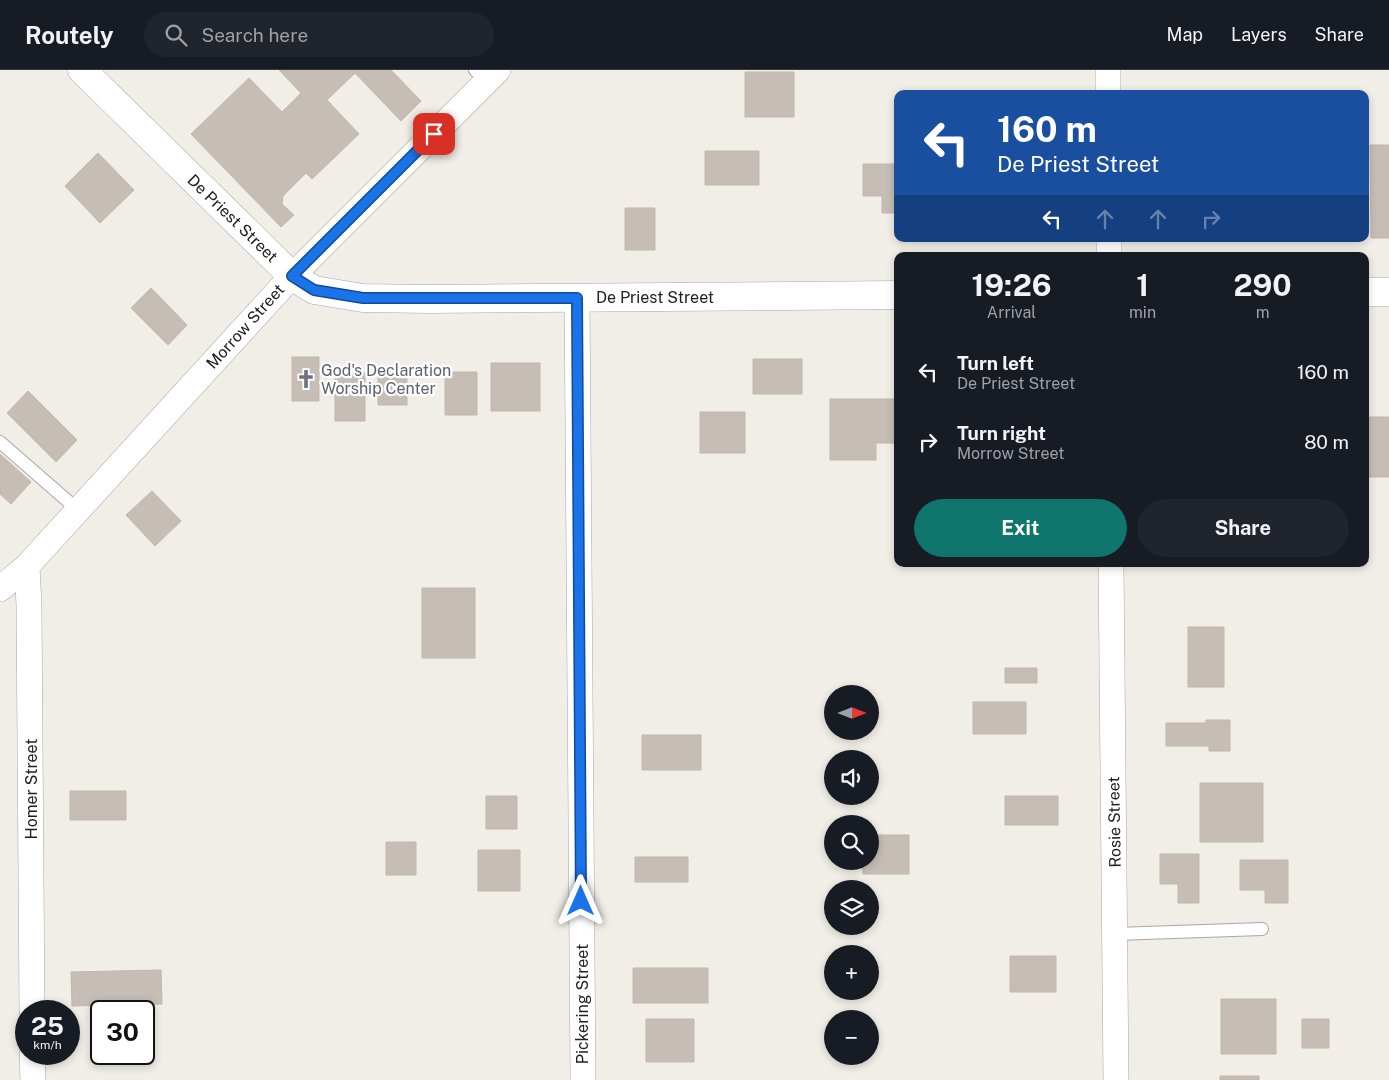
<!DOCTYPE html>
<html lang="en">
<head>
<meta charset="utf-8">
<style>
  body { margin:0; font-family:"Public Sans",sans-serif; background:#20242c; color:#f1f3f6; height:100vh; display:flex; flex-direction:column; font-size:19px; white-space:nowrap }
  * { box-sizing:border-box; margin:0 }
  p { font-size:16px; color:#9ea1a6 }
  .icon { flex:none; width:28px; height:28px; fill:none; stroke:currentColor; stroke-width:2; stroke-linecap:round; stroke-linejoin:round }
  .map { position:relative; flex:1; overflow:hidden }
  .details { position:absolute; left:894px; top:182px; width:475px; height:315px; display:flex; flex-direction:column; background:#171b24; border-radius:10px; box-shadow:0 2px 8px #0003 }
  .details>* { flex:none }
  .top-card { position:absolute; left:894px; top:20px; width:475px; height:152px; border-radius:10px; box-shadow:0 2px 8px #0003; background:#1a4fa0; color:#fff; overflow:hidden }
  .needle { width:32px; rotate:90deg }
  .buttons { position:absolute; left:824px; top:615px; display:grid; gap:10px }
  .buttons a { display:grid; place-items:center; width:55px; height:55px; border-radius:50%; background:#171b24; box-shadow:0 2px 8px #0003; font-size:25px }
  .speed { position:absolute; left:15px; top:930px; display:flex; gap:10px; font-size:25px; font-weight:700; text-align:center }
  .speed>* { display:grid; place-content:center; width:65px; height:65px; border-radius:50%; background:#171b24; box-shadow:0 2px 8px #0003; line-height:1 }
  .speed small { font-size:12px; font-weight:400 }
  .speed .limit { border:2px solid #111; border-radius:8px; background:#fff; color:#111 }
  .pin { position:absolute; display:grid; place-items:center; width:42px; height:42px; color:#fff; margin:-21px; border-radius:10px; box-shadow:0 2px 8px #0006 }
  .me { position:absolute; width:55px; margin:-28px; rotate:0deg; stroke-linejoin:round; filter:drop-shadow(0 0 4px #0008) }
  .turn { display:flex; align-items:center; gap:18px; height:105px; padding:0 20px; font-size:22px }
  .turn .icon { width:65px; height:65px; stroke-width:2.5 }
  .turn b { display:block; font-size:35px; line-height:42px }
  .lanes { display:flex; align-items:center; height:48px; padding:0 20px; background:#0003; justify-content:center; gap:25px; direction:ltr }
  .lanes .off { opacity:.35 }
  .eta { display:flex; justify-content:space-evenly; align-items:center; height:85px; text-align:center }
  .eta b { font-size:30px; font-weight:700; line-height:35px }
  .primary-button { display:flex; gap:10px; margin-top:auto; padding:10px 20px }
  .primary-button a { flex:1; height:58px; border-radius:30px; background:#0f766e; color:#fff; font-size:20px; font-weight:700; line-height:58px; text-align:center }
  .primary-button a+a { background:#20242c; color:#f1f3f6 }
  ul { padding:0; list-style:none }
  li { display:flex; align-items:center; gap:15px; height:70px; padding:0 20px }
  li div { flex:1 }
  li b { display:block; font-size:19px }
  li em { font-style:normal }
  header { display:flex; align-items:center; gap:30px; box-sizing:border-box; height:70px; padding:0 25px; background:#171b24; border-bottom:1px solid #363941 }
  header strong { font-size:24px }
  nav { display:flex; gap:28px; margin-inline-start:auto; font-size:18px }
  .search { width:350px; height:45px; background:#20242c; display:flex; align-items:center; gap:12px; box-sizing:border-box; padding:0 18px; border-radius:28px; color:#9ea1a6; font-size:19px }
  .map>svg:first-child { display:block }
  .building { fill:#c6beb6; stroke:#c3b6a9 }
  .lines { fill:none; stroke-linecap:round; stroke-linejoin:round }
  .service-casing { stroke:#a7a7a7; stroke-width:14 }
  .minor-casing { stroke:#a7a7a7; stroke-width:26 }
  .tertiary-casing { stroke:#a7a7a7; stroke-width:29 }
  .service { stroke:#fff; stroke-width:12 }
  .minor { stroke:#fff; stroke-width:25 }
  .tertiary { stroke:#fff; stroke-width:28 }
  .route-casing { stroke:#114b97; stroke-width:12 }
  .route { stroke:#1a73e8; stroke-width:9 }
  .labels { text-anchor:middle; stroke-width:4.5; stroke-linejoin:round; paint-order:stroke }
  .street-label { font-size:16px; fill:#202020; stroke:#fff }
  .worship-label { font-size:16px; fill:#5b616d; stroke:#fff; text-anchor:start }
</style>
</head>
<body>
<header>
<strong>Routely</strong>
<div class="search"><svg class="icon" aria-label="search" viewBox="0 0 24 24"><circle cx="10" cy="10" r="6"/><path d="M15 15l6 6"/></svg>Search here</div>
<nav><a>Map</a><a>Layers</a><a>Share</a></nav>
</header>
<div class="map">
<svg width="1389" height="1010" viewBox="0 0 1389 1010">
  <rect width="100%" height="100%" fill="#f1eee7"/>
  <path class="building" d="M279 0H391L421 31 401 51 355 3 327 30 359 64 312 109 306 103 283 126 282 134 294 145 281 157 191 64 249 8 282 42 301 23Z
    M745 2H794V47H745Z
    M1370 75H1389V168H1371Z
    M705 81H759V115H705Z
    M98 83 134 120 100 153 65 116Z
    M863 94H898V143H882V126H863Z
    M625 138H655V180H625Z
    M151 218 187 255 168 275 131 238Z
    M292 287H319V331H292Z
    M753 289H802V324H753Z
    M491 293H540V341H491Z
    M378 300H407V335H378Z
    M445 302H477V345H445Z
    M335 303H365V351H335Z
    M28 321 77 370 56 392 7 343Z
    M830 329H898V373H876V390H830Z
    M700 342H745V383H700Z
    M1369 347H1389V407H1369Z
    M0 384 31 412 11 434 0 424Z
    M152 421 181 451 155 476 126 445Z
    M422 518H475V588H422Z
    M1188 557H1224V617H1188Z
    M1005 598H1037V613H1005Z
    M973 632H1026V664H973Z
    M1206 650H1230V681H1209V676H1166V653H1206Z
    M642 665H701V700H642Z
    M1200 713H1263V772H1200Z
    M70 721H126V750H70Z
    M486 726H517V759H486Z
    M1005 726H1058V755H1005Z
    M870 765H909V804H863V791H870Z
    M386 772H416V805H386Z
    M478 780H520V821H478Z
    M1160 784H1199V833H1178V814H1160Z
    M635 787H688V812H635Z
    M1240 790H1288V833H1265V820H1240Z
    M1010 886H1056V922H1010Z
    M633 898H708V933H633Z
    M161 900 162 934 72 936 71 902Z
    M1221 929H1276V984H1221Z
    M646 949H694V992H646Z
    M1302 949H1329V978H1302Z
    M1220 1006H1259V1010H1220Z"/>
  <g class="lines">
    <g class="service-casing">
      <path id="service" d="M475 0 486 12
        M0 372 78 440
        M1115 864 1262 859"/>
    </g>
    <g class="minor-casing">
      <path id="minor" d="M1108 0V24
        M1109 169V186
        M577 228 583 1010
        M1111 494 1116 1010
        M27 496 29 536 32 941
        M0 519 27 496 292 206 498 0
        M32 984 33 1010"/>
    </g>
    <g class="tertiary-casing">
      <path id="tertiary" d="M82 0 292 206 314 220 363 228 430 229 898 225
        M1365 222H1389"/>
    </g>
    <use href="#service" class="service"/>
    <use href="#minor" class="minor"/>
    <use href="#tertiary" class="tertiary"/>
  </g>
  <g class="lines">
    <g class="route-casing">
      <path id="route" d="M434 64 292 206 314 220 363 228H577L581 831"/>
    </g>
    <use href="#route" class="route"/>
  </g>
  <defs>
    <g id="church-bare" transform="scale(1.5)"><path d="M-1.2-6h2.4v3.5h3.3v2.4h-3.3V6h-2.4V-.1h-3.3v-2.4h3.3Z" fill="#6b7280" stroke="#fff" stroke-width="2.5" paint-order="stroke"/></g>
  </defs>
  <g fill-rule="evenodd">
    <use href="#church-bare" x="306" y="309"/>
  </g>
  <g class="labels">
    <g class="street-label">
      <text transform="translate(233 148) rotate(44)" y="6">De Priest Street</text>
      <text x="655" y="233">De Priest Street</text>
      <text transform="translate(245 256) rotate(-48)" y="6">Morrow Street</text>
      <text transform="translate(31 719) rotate(-90)" y="6">Homer Street</text>
      <text transform="translate(1114 752) rotate(-91)" y="6">Rosie Street</text>
      <text transform="translate(582 934) rotate(-90)" y="6">Pickering Street</text>
    </g>
    <g class="worship-label">
      <text x="321" y="306">God's Declaration<tspan x="321" dy="18">Worship Center</tspan></text>
    </g>
  </g>
</svg>
<div class="buttons">
<a><svg class="needle" viewBox="-14 -14 28 28"><path d="M0-13l5 13h-10z" fill="#e53935"/><path d="M0 13l5-13h-10z" fill="#9ea1a6"/></svg></a>
<a><svg class="icon" aria-label="sound" viewBox="0 0 24 24"><path d="M4 9h4l5-4v14l-5-4H4zM17 9q2 3 0 6"/></svg></a>
<a><svg class="icon" aria-label="search" viewBox="0 0 24 24"><circle cx="10" cy="10" r="6"/><path d="M15 15l6 6"/></svg></a>
<a><svg class="icon" aria-label="layers" viewBox="0 0 24 24"><path d="M12 4l9 5-9 5-9-5zM3 14l9 5 9-5"/></svg></a>
<a>+</a>
<a>−</a>
</div>
<div class="speed"><div>25<small>km/h</small></div><div class="limit">30</div></div>
<div class="pin" style="left:434px;top:64px;background:#d93025"><svg class="icon" aria-label="arrive" viewBox="0 0 24 24"><path d="M6 21V4h12l-3 4 3 4H6"/></svg></div>
<svg class="me" style="left:581px;top:831px" viewBox="-20 -20 40 40"><path d="M0-17L14 15 0 8-14 15z" fill="#1a73e8" stroke="#fff" stroke-width="4"/></svg>
<div class="top-card">
<div class="turn"><svg class="icon" aria-label="left" viewBox="0 0 24 24"><path d="M17 20v-9H6M10 6l-5 5 5 5"/></svg><div><b>160 m</b>De Priest Street</div></div>
<div class="lanes"><svg class="icon" aria-label="left" viewBox="0 0 24 24"><path d="M17 20v-9H6M10 6l-5 5 5 5"/></svg><svg class="icon off" aria-label="ahead" viewBox="0 0 24 24"><path d="M12 20V5M6 11l6-6 6 6"/></svg><svg class="icon off" aria-label="ahead" viewBox="0 0 24 24"><path d="M12 20V5M6 11l6-6 6 6"/></svg><svg class="icon off" aria-label="right" viewBox="0 0 24 24"><path d="M7 20v-9h11M14 6l5 5-5 5"/></svg></div>
</div>
<section class="details">
<div class="eta">
<div><b>19:26</b><p>Arrival</p></div>
<div><b>1</b><p>min</p></div>
<div><b>290</b><p>m</p></div>
</div>
<ul>
<li><svg class="icon" aria-label="left" viewBox="0 0 24 24"><path d="M17 20v-9H6M10 6l-5 5 5 5"/></svg><div><b>Turn left</b><p>De Priest Street</p></div><em>160 m</em></li>
<li><svg class="icon" aria-label="right" viewBox="0 0 24 24"><path d="M7 20v-9h11M14 6l5 5-5 5"/></svg><div><b>Turn right</b><p>Morrow Street</p></div><em>80 m</em></li>
</ul>
<div class="primary-button"><a>Exit</a><a>Share</a></div>
</section>
</div>
</body>
</html>
